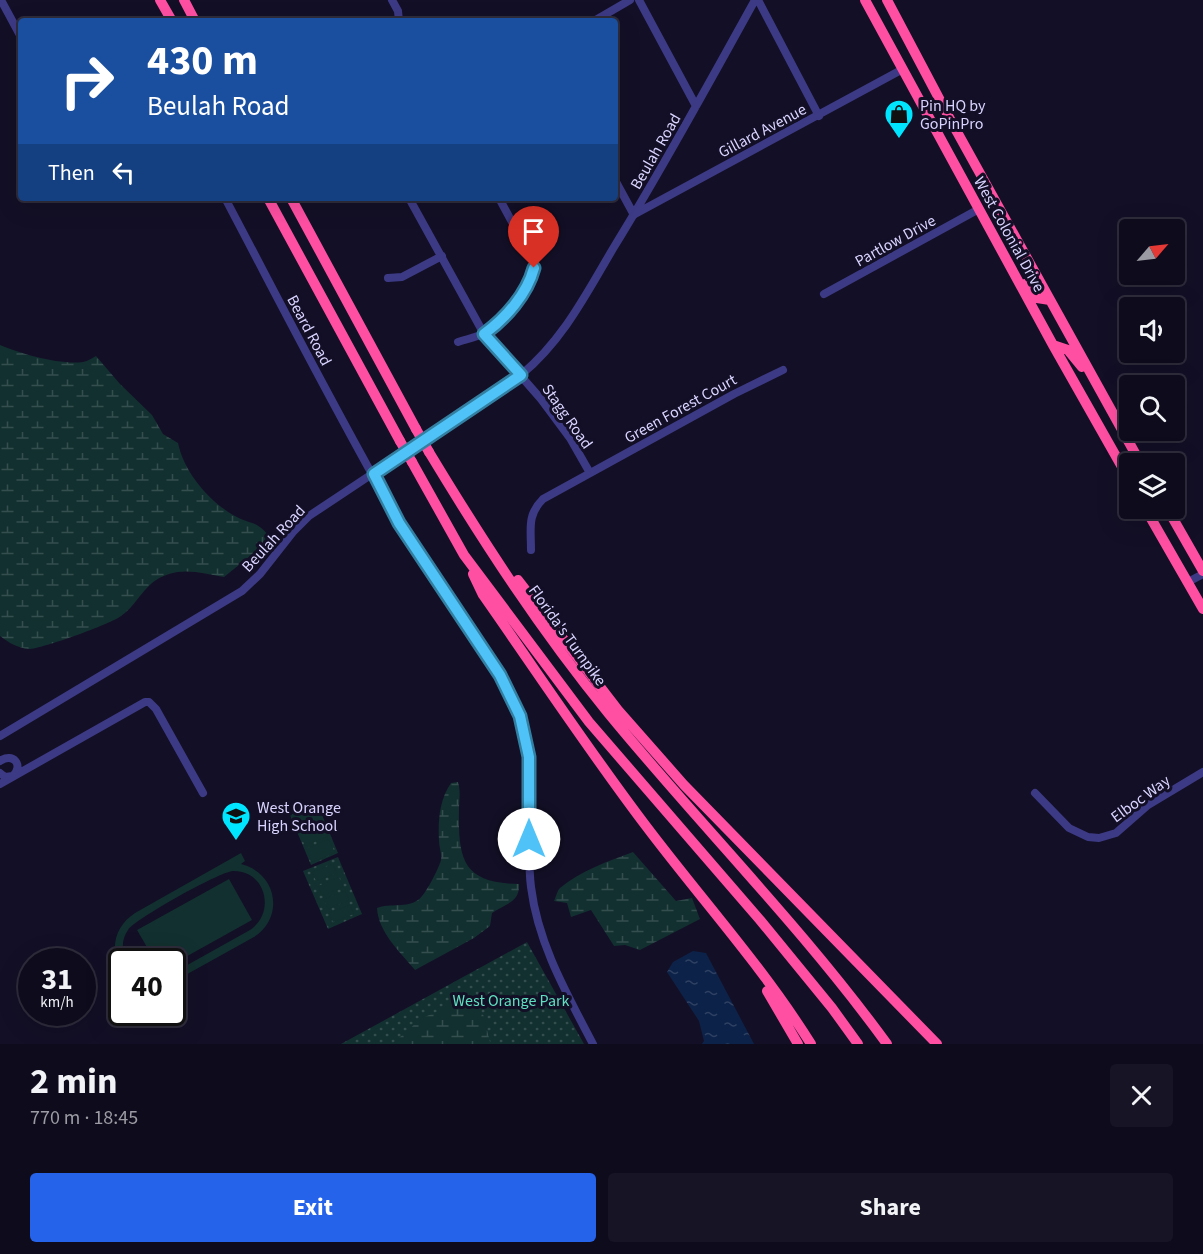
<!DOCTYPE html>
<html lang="en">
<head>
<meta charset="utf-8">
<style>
  body { margin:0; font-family:"Source Sans 3",sans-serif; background:#171425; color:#f1f3f6; height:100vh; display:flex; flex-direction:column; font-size:22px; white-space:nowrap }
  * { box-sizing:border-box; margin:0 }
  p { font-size:20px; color:#9b9ba3 }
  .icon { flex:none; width:33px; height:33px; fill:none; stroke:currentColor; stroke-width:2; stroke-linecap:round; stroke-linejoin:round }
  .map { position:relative; height:1044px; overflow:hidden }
  .panel { display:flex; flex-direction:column; background:#0e0b1c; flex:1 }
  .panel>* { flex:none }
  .top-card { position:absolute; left:18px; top:18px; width:600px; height:183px; border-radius:6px; box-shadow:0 6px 24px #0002,0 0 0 2px #2e2b3b; background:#1a4fa0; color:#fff; overflow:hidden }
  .needle { width:39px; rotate:62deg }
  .tools { position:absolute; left:1119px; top:219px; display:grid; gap:12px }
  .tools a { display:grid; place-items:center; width:66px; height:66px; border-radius:6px; background:#0e0b1c; box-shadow:0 6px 24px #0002,0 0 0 2px #2e2b3b; font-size:30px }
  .speed { position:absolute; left:18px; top:948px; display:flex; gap:12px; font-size:30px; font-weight:700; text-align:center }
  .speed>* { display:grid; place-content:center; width:78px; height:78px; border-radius:50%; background:#0e0b1c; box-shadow:0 6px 24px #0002,0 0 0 2px #2e2b3b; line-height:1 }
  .speed small { font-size:15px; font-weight:400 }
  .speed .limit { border:3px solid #111; border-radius:9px; background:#fff; color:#111 }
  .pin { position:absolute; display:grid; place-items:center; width:51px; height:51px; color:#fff; margin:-62px -26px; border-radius:50% 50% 50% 0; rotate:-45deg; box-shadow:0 0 6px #0007 }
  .pin .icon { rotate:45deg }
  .me { position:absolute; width:66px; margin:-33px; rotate:0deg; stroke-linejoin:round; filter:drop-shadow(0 0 4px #0008) }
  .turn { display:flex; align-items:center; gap:21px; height:126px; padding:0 30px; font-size:27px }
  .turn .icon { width:78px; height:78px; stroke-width:2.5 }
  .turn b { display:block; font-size:42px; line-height:51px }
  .then { display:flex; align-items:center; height:57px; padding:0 30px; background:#0003; gap:12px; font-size:22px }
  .round { display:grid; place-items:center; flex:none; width:63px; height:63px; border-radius:6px; background:#171425 }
  .overview { display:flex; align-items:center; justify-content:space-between; height:102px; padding:0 30px }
  h1 { font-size:36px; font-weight:700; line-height:45px }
  .cta { display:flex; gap:12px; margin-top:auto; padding:12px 30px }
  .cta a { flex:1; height:69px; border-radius:6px; background:#2563eb; color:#fff; font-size:24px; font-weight:700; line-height:69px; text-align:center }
  .cta a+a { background:#171425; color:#f1f3f6 }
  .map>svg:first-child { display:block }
  .green { fill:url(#green-dots) }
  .wetland { fill:url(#wetland-marsh) }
  .pitch { fill:#12302f }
  .water { fill:url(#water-ripples) }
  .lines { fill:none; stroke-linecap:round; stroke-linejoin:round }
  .minor { stroke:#3d3a85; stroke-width:8 }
  .highway { stroke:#ff4fa3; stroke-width:10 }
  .highway-bridge { stroke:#ff4fa3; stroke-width:10 }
  .route-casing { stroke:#337fa1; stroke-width:15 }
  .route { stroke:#4fc3f7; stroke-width:10 }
  .labels { text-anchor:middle; stroke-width:6; stroke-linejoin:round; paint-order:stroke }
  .poi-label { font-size:16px; fill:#d9d4ff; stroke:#130f26; text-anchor:start }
  .street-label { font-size:16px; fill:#d9d4ff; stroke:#130f26 }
  .park-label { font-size:16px; fill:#5fe0c0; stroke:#130f26 }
</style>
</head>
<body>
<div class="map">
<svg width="1203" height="1044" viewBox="0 0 1203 1044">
  <defs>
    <pattern id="green-dots" width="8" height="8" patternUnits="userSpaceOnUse" patternTransform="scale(1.5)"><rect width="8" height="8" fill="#12302f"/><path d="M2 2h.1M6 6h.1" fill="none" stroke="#344d4e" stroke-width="1.8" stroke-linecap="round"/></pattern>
    <pattern id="wetland-marsh" width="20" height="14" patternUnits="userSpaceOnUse" patternTransform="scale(1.5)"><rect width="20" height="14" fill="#12302f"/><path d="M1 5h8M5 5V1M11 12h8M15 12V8" fill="none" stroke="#344d4e"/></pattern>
    <pattern id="water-ripples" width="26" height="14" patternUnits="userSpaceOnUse" patternTransform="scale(1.5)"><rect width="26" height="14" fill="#0c2248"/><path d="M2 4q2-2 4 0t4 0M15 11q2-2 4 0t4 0" fill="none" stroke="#2f4163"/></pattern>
  </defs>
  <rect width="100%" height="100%" fill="#130f26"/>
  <path class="green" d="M317 803 338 853 311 865 290 815Z
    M338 857 362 914 328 929 303 871Z
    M527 942 584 1044H341Z"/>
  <path class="wetland" d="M0 345C21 354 60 365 83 362 88 361 92 358 96 356L120 384 152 415 163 434 178 443C184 472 208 500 233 515 252 526 257 519 271 539L224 577C207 574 186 568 169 574 143 582 140 603 121 616 111 624 41 649 29 649 18 648 9 643 0 636Z
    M458 782C461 792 459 800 459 810 458 862 464 883 519 884 520 903 506 903 492 913L490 926 474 938 415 970C401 953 378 932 377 908 390 903 407 908 418 900 425 896 439 868 441 860 442 854 439 847 439 841 438 822 439 800 451 783Z
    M633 852 676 901 692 898 700 919 640 950 625 945 614 946 591 910 571 917 567 903 554 901C556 897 557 891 560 888 580 871 609 861 633 852Z
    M464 1001 483 1014 490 1042 488 1044H392L422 1018Z"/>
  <path class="pitch" d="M316 807 322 821 298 830 293 817Z
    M323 823 328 836 305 846 299 832Z
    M329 839 335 853 312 862 306 849Z
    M241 853 245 861 241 864C277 873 285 917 254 937L173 982V973L250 930C276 913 266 870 233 871 219 872 135 919 128 930 121 940 122 951 126 961L122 962 121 969C109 949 115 926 135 913Z
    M333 864 337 873 316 881 312 872Z
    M339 877 343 887 322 895 318 886Z
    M229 879 252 920 173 964 172 962 155 961 137 930Z
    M345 891 349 900 328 909 324 899Z
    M350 905 354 914 333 922 329 913Z"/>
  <path class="water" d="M693 951 706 953 754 1044H702L704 1041 699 1021 667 972 673 962Z"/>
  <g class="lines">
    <path class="minor" d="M1 0 21 37
      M392 0 398 11 399 21
      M639 0 696 106
      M758 0 819 116
      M594 21 630 0
      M615 180 634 215
      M225 198C282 306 338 416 399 522 436 587 490 644 519 714 540 764 524 833 531 887 538 944 567 994 593 1044
      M409 198 484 334 541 399 570 438 590 473
      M635 214 903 69
      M388 278 402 277 442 256
      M824 294 979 209
      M458 342C467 339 477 337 485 333 504 322 536 283 533 261L499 198
      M531 550C531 528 527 515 543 499L734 394 783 370
      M1188 582 1203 574
      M0 736 242 591 260 574 293 532 309 516 521 375C564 339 586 294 614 247 664 166 709 83 755 0
      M0 761C13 752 24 765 13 776L5 777 0 773
      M0 784 145 702H149L156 709 203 793
      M1035 793 1069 828 1088 837 1099 838 1116 833 1148 805 1203 772"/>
    <path class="highway" d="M160 0 172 21
      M184 0 195 21
      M865 0 1053 345 1130 481
      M887 0 951 121 1141 464
      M268 198 400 441
      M291 198 416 429
      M1025 284 1037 298 1050 300
      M1053 345 1068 350 1082 367
      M429 452C484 543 541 631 609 714 700 825 802 927 887 1044
      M412 462 464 555 589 722 760 920 832 1008 858 1044
      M1145 508 1203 609
      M1167 508 1203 571
      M473 574 483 595C537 672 589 751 646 826 701 899 763 967 811 1044
      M518 580 618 710 684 785 937 1044
      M767 991 798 1044"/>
    <path class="highway-bridge" d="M416 429 429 452
      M400 441 412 462"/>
  </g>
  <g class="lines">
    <g class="route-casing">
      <path id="route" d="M529 839V757L520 716 500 675 399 523 374 474 521 375 484 334C506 318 527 294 534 268"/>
    </g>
    <use href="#route" class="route"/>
  </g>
  <defs>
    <g id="shop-pin" transform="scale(1.5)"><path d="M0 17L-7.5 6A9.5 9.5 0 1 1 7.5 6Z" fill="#00e5ff" stroke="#130f26"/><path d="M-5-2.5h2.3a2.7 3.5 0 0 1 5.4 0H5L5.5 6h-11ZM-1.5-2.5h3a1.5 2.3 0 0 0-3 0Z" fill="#111"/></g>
    <g id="school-pin" transform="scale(1.5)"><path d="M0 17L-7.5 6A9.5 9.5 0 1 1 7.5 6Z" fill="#00e5ff" stroke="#130f26"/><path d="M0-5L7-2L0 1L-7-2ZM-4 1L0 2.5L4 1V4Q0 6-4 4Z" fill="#111"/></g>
  </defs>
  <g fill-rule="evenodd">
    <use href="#shop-pin" x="899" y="114"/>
    <use href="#school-pin" x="236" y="816"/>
  </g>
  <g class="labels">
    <g class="poi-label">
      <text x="920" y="111">Pin HQ by<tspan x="920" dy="18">GoPinPro</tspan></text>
      <text x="257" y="813">West Orange<tspan x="257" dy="18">High School</tspan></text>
    </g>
    <g class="street-label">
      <text transform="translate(762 130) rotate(-28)" y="6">Gillard Avenue</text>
      <text transform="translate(655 151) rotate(-60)" y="6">Beulah Road</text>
      <text transform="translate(1010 234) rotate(61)" y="6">West Colonial Drive</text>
      <text transform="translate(895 240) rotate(-29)" y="6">Partlow Drive</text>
      <text transform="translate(310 330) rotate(62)" y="6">Beard Road</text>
      <text transform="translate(680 408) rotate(-29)" y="6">Green Forest Court</text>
      <text transform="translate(568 416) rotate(55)" y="6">Stagg Road</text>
      <text transform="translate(273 538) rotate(-47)" y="6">Beulah Road</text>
      <text transform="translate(568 635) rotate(54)" y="6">Florida's Turnpike</text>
      <text transform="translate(1140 798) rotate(-36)" y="6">Elboc Way</text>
    </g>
    <g class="park-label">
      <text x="511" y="1006">West Orange Park</text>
    </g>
  </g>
</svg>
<div class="tools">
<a><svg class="needle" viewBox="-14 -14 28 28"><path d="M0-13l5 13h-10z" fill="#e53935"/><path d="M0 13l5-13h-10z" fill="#9b9ba3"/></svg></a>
<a><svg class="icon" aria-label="sound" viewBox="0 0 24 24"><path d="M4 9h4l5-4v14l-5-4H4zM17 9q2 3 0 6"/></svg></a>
<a><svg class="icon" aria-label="search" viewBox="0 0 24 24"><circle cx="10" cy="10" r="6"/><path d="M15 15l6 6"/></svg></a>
<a><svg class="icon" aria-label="layers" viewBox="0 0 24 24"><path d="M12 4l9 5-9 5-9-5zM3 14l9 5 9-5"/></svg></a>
</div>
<div class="speed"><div>31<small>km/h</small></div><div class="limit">40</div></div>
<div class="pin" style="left:534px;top:268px;background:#d93025"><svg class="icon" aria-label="arrive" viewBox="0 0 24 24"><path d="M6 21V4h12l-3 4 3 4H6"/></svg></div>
<svg class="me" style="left:529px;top:839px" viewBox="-20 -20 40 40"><circle r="19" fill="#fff"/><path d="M0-13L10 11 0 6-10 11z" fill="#4fc3f7"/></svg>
<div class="top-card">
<div class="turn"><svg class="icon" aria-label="right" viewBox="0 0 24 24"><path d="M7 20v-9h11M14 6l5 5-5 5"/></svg><div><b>430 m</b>Beulah Road</div></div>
<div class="then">Then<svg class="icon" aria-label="left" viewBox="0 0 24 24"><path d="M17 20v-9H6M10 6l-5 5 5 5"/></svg></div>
</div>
</div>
<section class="panel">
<div class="overview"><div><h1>2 min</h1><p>770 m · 18:45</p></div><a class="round"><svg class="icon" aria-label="close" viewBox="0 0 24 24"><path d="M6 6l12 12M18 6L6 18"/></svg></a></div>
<div class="cta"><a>Exit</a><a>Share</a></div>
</section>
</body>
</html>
